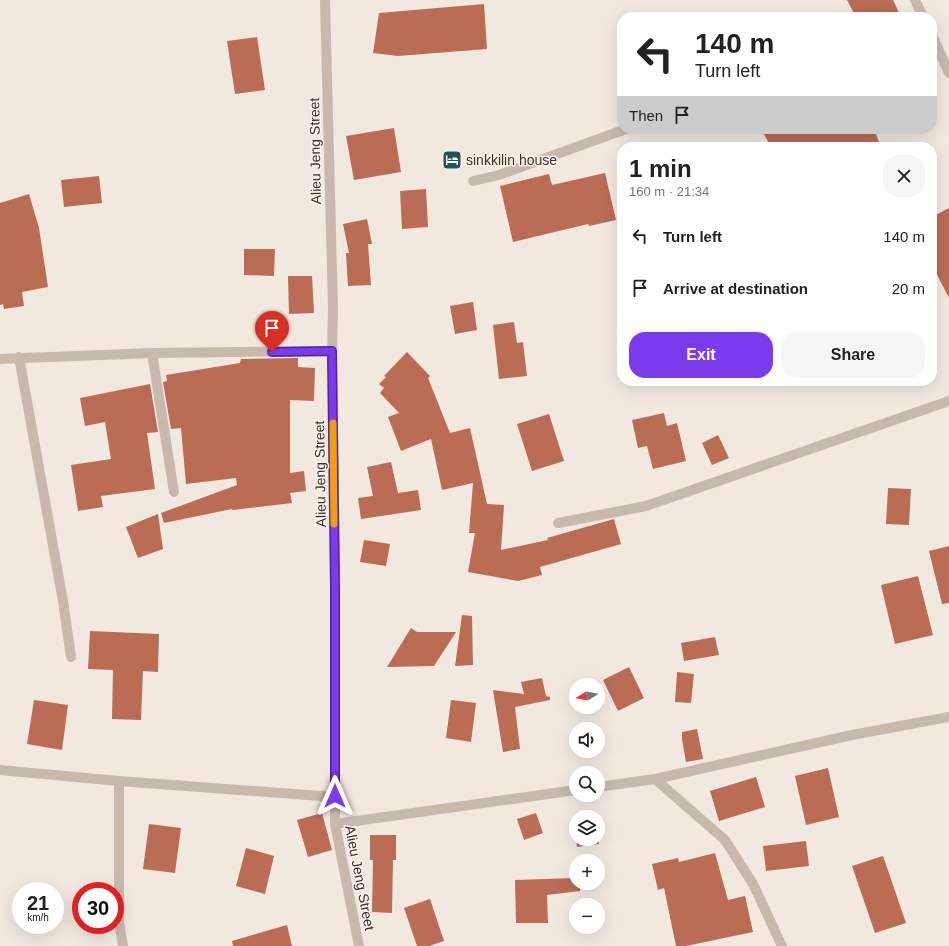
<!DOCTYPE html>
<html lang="en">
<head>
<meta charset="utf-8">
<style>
  body { margin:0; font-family:Arial,sans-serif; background:#f6f6f6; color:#222; height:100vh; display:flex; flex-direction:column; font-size:15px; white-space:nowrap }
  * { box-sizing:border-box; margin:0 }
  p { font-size:13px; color:#767676 }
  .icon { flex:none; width:22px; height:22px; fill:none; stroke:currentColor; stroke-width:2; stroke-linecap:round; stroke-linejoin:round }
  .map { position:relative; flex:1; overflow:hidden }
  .side { position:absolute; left:617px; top:142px; width:320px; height:244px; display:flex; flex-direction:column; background:#fff; border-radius:16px; box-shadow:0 4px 16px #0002 }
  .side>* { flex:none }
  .banner { position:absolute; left:617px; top:12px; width:320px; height:122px; border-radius:16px; box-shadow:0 4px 16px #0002; background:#fff; color:#222; overflow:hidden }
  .needle { width:26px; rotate:259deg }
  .buttons { position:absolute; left:569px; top:678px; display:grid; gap:8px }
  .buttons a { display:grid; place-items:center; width:36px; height:36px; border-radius:50%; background:#fff; box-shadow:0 4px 16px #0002; font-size:20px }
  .speed { position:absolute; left:12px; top:882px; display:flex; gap:8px; font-size:20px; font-weight:700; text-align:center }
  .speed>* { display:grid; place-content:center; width:52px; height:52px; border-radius:50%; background:#fff; box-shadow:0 4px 16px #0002; line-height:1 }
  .speed small { font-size:10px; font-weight:400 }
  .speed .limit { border:6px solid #d22; background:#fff; color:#111 }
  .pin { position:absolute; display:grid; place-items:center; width:34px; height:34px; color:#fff; margin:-41px -17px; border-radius:50% 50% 50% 0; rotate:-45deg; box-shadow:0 0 4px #0007 }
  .pin .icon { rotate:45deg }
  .me { position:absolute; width:44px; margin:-22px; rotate:0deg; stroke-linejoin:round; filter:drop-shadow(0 0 3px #0008) }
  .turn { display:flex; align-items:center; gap:14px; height:84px; padding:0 12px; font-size:18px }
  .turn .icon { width:52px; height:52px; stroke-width:2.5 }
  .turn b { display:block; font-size:28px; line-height:34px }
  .then { display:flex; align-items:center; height:38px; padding:0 12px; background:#0003; gap:8px; font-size:15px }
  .round { display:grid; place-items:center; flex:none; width:42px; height:42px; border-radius:16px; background:#f6f6f6 }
  .overview { display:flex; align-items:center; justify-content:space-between; height:68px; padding:0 12px }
  h1 { font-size:24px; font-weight:700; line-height:30px }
  .cta { display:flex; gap:8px; margin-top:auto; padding:8px 12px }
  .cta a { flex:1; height:46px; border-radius:16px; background:#7c3aed; color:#fff; font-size:16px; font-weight:700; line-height:46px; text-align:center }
  .cta a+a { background:#f6f6f6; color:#222 }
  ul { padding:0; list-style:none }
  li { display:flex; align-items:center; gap:12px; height:52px; padding:0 12px }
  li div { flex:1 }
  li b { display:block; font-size:15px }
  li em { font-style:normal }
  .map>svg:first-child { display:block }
  .building { fill:#ba6c55 }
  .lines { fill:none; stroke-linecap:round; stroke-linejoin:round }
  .street { stroke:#c8b9ad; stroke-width:10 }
  .route-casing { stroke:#51269a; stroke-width:10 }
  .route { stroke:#7c3aed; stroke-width:7 }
  .slow { stroke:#f59e0b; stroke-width:7 }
  .labels { text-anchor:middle; stroke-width:3; stroke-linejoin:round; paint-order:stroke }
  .street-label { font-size:14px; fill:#372f2b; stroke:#f9f3ec }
  .poi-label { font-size:14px; fill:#372f2b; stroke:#f9f3ec; text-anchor:start }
</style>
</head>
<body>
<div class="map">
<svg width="949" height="946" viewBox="0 0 949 946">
  <rect width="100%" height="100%" fill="#f1e9e0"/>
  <path class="building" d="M847 0H893L901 17H856Z
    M484 4 487 49 398 56 373 53 379 13Z
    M257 37 265 90 235 94 227 41Z
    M394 128 401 172 354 180 346 136Z
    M761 129H874L881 147H771Z
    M605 173 616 220 589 226 588 224 513 242 500 186 549 174 552 185Z
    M99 176 102 203 64 207 61 180Z
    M426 189 428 227 402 229 400 191Z
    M29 194 39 228 48 287 22 292 24 306 4 309 3 304 0 305V203Z
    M949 208V298L932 265V217Z
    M367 219 372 244H368L371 285 348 286 346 253H349L343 224Z
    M244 249H275L274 276 244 275Z
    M288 276H312L314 313 289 314Z
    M473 302 477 330 455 334 450 306Z
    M514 322 517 343 523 342 527 376 499 379 493 325Z
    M407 352 430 376 428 378 450 433 470 428 487 504 504 505 501 550 548 540 547 538 614 519 621 544 540 567 542 575 518 581 468 572 475 533H469L473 483 442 490 431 439 401 451 388 417 399 413 380 393 384 388 379 384 386 377 384 376Z
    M298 358V367L315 368 314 401 290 400V473L304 471 306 491 290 493 292 503 233 510 232 509 164 523 161 513 237 485 236 478 186 484 181 428 171 429 163 382 167 381 166 375 240 363 241 359Z
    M150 384 158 432 147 433 155 489 101 496 103 507 78 511 71 465 111 459 105 422 85 426 80 398Z
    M664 413 667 426 677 423 686 461 653 469 647 446 638 448 632 420Z
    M549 414 564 461 532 471 517 424Z
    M718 435 729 458 712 465 702 443Z
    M391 462 398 493 418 490 421 510 361 519 358 498 373 496 367 467Z
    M888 488 911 489 909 525 886 524Z
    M158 514 163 549 138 558 126 527Z
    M364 540 390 544 386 566 360 562Z
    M949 546V603L942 604 929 551Z
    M918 576 933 635 895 644 881 585Z
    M462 615 472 616 473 665 455 666Z
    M411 628 417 632H456L434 666 387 667Z
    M90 631 159 634 158 672 143 671 141 720 112 719 113 670 88 669Z
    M715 637 719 655 684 661 681 643Z
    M629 667 644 698 618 711 603 680Z
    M677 672 694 674 691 703 675 702Z
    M542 678 546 696 550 697V700L515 707 520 749 503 752 493 690 524 694 521 682Z
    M34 700 68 705 62 750 27 744Z
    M451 700 476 703 471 742 446 738Z
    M697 729 703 759 686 762 682 739V732Z
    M828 768 839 817 806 825 795 776Z
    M756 777 765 807 719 821 710 791Z
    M322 813 332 850 308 857 297 820Z
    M536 813 543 833 524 840 517 819Z
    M149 824 181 828 175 873 143 869Z
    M574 827H576V839H598V835L599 844 577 847Z
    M370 835H396V860H393L392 913 372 912 373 860H370Z
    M806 841 809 866 766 871 763 846Z
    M246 848 274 856 265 894 236 886Z
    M715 853 728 900 745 896 753 932 686 946H676L664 888 658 890 652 864 678 858 679 862Z
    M883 856 906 923 875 933 852 866Z
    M576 878V883H580V891L547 895 548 923H516L515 880Z
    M430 899 444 941 429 946H417L404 908Z
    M287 925 292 946H233L232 941Z"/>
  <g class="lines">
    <path class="street" d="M325 0 333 309 332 351 335 586V824L359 946
      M915 0 923 17
      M932 35 949 73
      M473 181 499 175 626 129
      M152 353 174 492
      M19 357 63 601 71 657
      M0 359 152 353 332 351
      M558 523 646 506 949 401
      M0 770 119 781 335 797
      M655 779 725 840 753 884 782 946
      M119 781V922L123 946
      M598 787 655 779 852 735 949 717
      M335 824 576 790"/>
  </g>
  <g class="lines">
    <g class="route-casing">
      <path id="route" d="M272 352 332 351 335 586V796"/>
    </g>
    <use href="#route" class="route"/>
    <path class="slow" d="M333 423 334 524"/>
  </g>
  <defs>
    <g id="hotel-square" transform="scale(1)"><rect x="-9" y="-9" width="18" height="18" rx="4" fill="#245255" stroke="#f9f3ec"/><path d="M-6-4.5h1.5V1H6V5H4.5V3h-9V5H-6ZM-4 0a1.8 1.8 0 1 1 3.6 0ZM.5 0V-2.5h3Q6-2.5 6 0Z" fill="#fff"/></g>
  </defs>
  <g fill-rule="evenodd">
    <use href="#hotel-square" x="452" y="160"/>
  </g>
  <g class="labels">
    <g class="street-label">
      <text transform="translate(315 151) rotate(-91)" y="5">Alieu Jeng Street</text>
      <text transform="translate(320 474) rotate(-91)" y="5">Alieu Jeng Street</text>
      <text transform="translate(360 878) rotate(79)" y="5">Alieu Jeng Street</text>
    </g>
    <g class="poi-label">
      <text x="466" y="165">sinkkilin house</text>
    </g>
  </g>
</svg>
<div class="buttons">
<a><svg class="needle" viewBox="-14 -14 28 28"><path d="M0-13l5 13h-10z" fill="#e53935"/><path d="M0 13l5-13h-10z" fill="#767676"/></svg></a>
<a><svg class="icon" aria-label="sound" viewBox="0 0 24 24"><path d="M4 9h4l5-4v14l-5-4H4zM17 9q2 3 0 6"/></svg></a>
<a><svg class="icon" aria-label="search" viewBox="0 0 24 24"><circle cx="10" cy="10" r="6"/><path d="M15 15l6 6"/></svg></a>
<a><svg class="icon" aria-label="layers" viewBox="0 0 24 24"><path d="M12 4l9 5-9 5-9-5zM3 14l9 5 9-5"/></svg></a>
<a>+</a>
<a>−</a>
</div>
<div class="speed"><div>21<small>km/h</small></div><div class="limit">30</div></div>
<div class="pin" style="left:272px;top:352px;background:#d93025"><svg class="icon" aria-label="arrive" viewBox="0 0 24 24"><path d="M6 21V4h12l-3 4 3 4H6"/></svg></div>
<svg class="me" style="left:335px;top:796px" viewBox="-20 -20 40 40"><path d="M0-17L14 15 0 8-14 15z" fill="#7c3aed" stroke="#fff" stroke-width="4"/></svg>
<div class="banner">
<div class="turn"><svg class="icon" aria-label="left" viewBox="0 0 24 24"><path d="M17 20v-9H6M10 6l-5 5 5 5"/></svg><div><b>140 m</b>Turn left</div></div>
<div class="then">Then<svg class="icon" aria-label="arrive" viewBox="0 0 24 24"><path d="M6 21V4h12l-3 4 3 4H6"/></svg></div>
</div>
<section class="side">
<div class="overview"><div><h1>1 min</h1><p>160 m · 21:34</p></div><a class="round"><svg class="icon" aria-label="close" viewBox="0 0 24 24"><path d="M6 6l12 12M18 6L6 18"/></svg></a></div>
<ul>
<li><svg class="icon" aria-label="left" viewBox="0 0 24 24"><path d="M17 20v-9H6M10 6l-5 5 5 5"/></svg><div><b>Turn left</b></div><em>140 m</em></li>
<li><svg class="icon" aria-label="arrive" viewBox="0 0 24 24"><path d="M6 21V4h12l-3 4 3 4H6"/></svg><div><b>Arrive at destination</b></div><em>20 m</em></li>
</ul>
<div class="cta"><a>Exit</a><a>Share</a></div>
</section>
</div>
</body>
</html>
